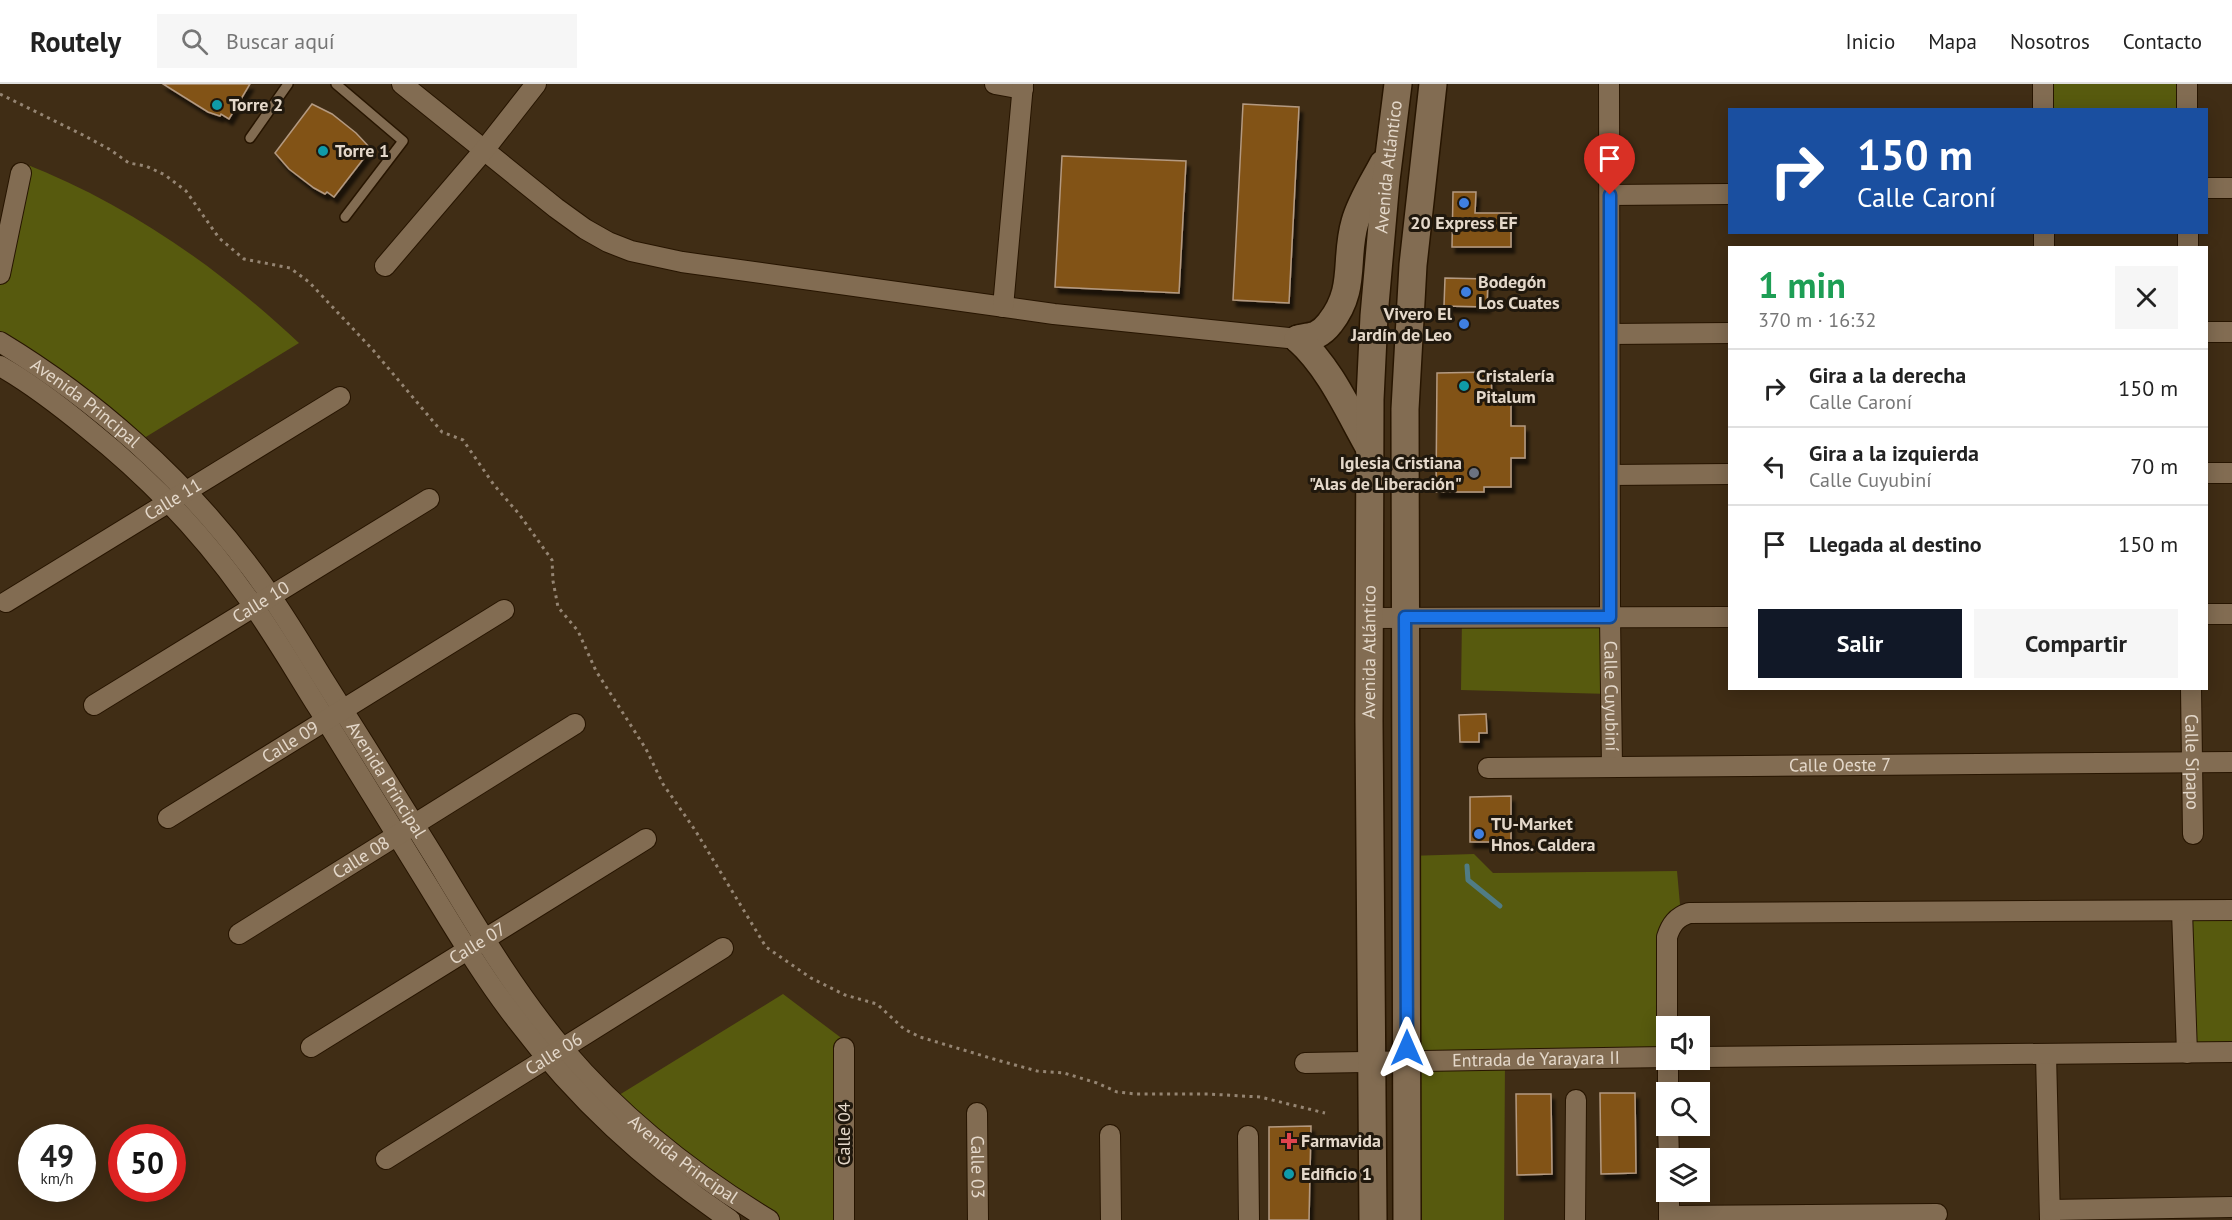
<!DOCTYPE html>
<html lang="es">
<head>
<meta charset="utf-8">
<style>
  body { margin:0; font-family:"PT Sans",sans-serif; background:#f6f6f6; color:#222; height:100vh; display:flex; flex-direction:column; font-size:22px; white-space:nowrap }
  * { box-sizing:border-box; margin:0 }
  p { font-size:20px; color:#767676 }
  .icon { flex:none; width:33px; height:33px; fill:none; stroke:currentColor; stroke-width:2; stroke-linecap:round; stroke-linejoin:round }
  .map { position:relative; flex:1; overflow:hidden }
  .sheet { position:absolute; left:1728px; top:162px; width:480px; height:444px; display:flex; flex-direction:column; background:#fff; border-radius:0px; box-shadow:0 3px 15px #0003 }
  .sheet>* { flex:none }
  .top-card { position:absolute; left:1728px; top:24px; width:480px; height:126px; border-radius:0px; box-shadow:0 3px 15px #0003; background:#1a4fa0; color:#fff; overflow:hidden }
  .fabs { position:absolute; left:1656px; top:932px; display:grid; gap:12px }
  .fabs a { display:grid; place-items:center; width:54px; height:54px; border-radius:0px; background:#fff; box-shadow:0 3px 15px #0003; font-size:30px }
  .speed { position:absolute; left:18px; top:1040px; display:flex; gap:12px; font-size:30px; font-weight:700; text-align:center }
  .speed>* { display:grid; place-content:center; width:78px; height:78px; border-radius:50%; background:#fff; box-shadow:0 3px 15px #0003; line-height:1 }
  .speed small { font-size:15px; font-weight:400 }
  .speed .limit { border:9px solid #d22; background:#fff; color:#111 }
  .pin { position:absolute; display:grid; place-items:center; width:51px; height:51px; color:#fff; margin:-62px -26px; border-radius:50% 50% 50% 0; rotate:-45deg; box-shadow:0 0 6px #0007 }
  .pin .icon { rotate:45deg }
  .me { position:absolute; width:66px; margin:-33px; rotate:0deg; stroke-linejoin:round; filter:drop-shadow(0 0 4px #0008) }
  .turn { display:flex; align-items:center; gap:21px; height:126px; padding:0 30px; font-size:27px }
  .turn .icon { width:78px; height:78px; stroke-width:2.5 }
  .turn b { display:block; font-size:42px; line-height:51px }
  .round { display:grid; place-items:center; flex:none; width:63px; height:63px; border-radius:0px; background:#f6f6f6 }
  .head { display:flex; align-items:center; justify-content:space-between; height:102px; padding:0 30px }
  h1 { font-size:36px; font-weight:700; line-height:45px; color:#1e9e55 }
  .cta { display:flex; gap:12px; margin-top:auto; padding:12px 30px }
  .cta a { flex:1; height:69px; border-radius:0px; background:#111827; color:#fff; font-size:24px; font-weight:700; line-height:69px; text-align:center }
  .cta a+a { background:#f6f6f6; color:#222 }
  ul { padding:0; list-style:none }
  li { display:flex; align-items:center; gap:18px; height:78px; padding:0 30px; border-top:2px solid #e0e0e0 }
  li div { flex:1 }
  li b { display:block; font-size:22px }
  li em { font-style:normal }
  header { display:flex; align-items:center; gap:36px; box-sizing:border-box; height:84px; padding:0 30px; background:#fff; border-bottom:2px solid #e0e0e0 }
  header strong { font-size:28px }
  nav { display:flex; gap:33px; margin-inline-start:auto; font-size:21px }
  .search { width:420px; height:54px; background:#f6f6f6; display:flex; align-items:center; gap:15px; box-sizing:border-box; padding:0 21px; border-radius:0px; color:#767676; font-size:22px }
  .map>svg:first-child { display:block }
  .green { fill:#575a0e }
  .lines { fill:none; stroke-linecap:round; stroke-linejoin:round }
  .stream { stroke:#507c85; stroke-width:5 }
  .building { fill:#825318; stroke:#b49a81; stroke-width:1.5; filter:url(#shadow) }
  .lane-casing { stroke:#271500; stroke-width:12 }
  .street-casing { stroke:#271500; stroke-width:22 }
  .secondary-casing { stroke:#271500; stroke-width:30 }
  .path { stroke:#958573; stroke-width:3; stroke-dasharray:3 4.5; stroke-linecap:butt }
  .lane { stroke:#826c52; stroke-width:9 }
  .street { stroke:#826c52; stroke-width:20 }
  .secondary { stroke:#826c52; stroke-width:27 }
  .route-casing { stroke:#114b97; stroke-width:15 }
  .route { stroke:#1a73e8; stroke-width:10 }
  .culture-dot { fill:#0f9aa8; stroke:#20180d; stroke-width:2 }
  .shop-dot { fill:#3f7fe0; stroke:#20180d; stroke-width:2 }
  .worship-dot { fill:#6b7280; stroke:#20180d; stroke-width:2 }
  .health-dot { fill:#e0444e; stroke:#20180d; stroke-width:2 }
  .labels { text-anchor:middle; stroke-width:6; stroke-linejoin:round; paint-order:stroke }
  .poi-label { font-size:18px; font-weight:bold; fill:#e4d8ca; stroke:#20180d; text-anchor:start }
  .street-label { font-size:18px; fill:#e4d8ca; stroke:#20180d }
</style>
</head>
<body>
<header>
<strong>Routely</strong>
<div class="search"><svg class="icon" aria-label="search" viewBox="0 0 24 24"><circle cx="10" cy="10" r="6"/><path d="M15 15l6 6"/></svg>Buscar aquí</div>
<nav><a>Inicio</a><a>Mapa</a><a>Nosotros</a><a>Contacto</a></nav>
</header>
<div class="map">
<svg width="2232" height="1136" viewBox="0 0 2232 1136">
  <defs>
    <filter id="shadow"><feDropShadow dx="3.5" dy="6" stdDeviation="1.5" flood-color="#0009"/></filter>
  </defs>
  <rect width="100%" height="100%" fill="#402d15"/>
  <path class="green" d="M2050 0H2178V25H2051Z
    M23 79C126 119 218 183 299 259L136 359 0 258V190Z
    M1462 533H1610L1611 610 1461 606Z
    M1474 770 1493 789 1677 787 1681 832 1675 837 1666 942V973L1505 975 1504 1136H1407V772Z
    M2232 826V968L2187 969 2182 827Z
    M783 910 844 956V1136H769L611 1016Z"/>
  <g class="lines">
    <path class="stream" d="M1467 782 1468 796 1500 822"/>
  </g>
  <path class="building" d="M163 0H250L229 35 221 30 220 32 208 28Z
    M312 20 332 30 356 49 371 65 334 113 327 108 325 110 314 104 289 85 275 69Z
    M1243 20 1299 23 1289 219 1233 216Z
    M1062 72 1186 77 1179 209 1055 203Z
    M1453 108H1476L1475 129H1511V163H1452Z
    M1445 194 1488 195 1487 223 1444 222Z
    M1491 288 1492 316H1511V342H1525V374H1511V403H1484V408H1436L1437 289Z
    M1486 630 1487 649H1479V658H1460L1459 631Z
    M1511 712V758H1470V713Z
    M1600 1009H1635L1636 1089 1601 1090Z
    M1516 1010H1551L1552 1090 1517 1091Z
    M1311 1042 1309 1136H1269V1043Z"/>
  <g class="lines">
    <g class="lane-casing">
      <path id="lane" d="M336 0 403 57 345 133
        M250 54 288 0"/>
    </g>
    <g class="street-casing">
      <g id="street">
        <path d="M402 0 556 124 585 145 608 158 631 167 682 178 1054 230 1298 255"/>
        <path d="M995 0 1023 5"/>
        <path id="s1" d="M1609 0 1610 533 1612 683"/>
        <path d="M2043 0V26"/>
        <path d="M2187 0V26"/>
        <path d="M2206 104H2232"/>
        <path d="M1610 111 1730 110"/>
        <path d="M2044 148V164"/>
        <path d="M2188 148V164"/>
        <path d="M385 182 485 65 536 0"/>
        <path d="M0 190 21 89"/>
        <path d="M1003 223 1023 0"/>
        <path d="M2206 248H2232"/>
        <path d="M1610 250 1730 249"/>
        <path id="s2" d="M0 258C96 316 183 394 250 483 277 518 299 556 322 593 360 653 398 714 435 774 475 840 514 907 564 966 622 1034 693 1090 769 1136"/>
        <path d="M0 282C32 300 60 322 88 345 148 393 201 448 245 510 272 547 295 587 319 625 354 682 389 738 424 795 453 842 481 890 515 934 577 1016 645 1078 730 1136"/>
        <path d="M2206 389H2232"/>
        <path d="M1610 391 1730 390"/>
        <path id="s3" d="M6 518 340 313"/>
        <path d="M2206 530H2232"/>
        <path d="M1369 534 1730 533"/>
        <path id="s4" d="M2191 604 2193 750"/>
        <path id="s5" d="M94 621 429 415"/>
        <path id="s6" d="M1488 684 2232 678"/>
        <path id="s7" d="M168 734 504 526"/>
        <path d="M2182 827 2187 969"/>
        <path id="s8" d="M239 850 575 640"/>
        <path d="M1667 942V853C1671 840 1677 833 1689 829L2232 826"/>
        <path id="s9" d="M311 963 646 755"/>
        <path d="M2046 970 2050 1136"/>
        <path d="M1700 973 2232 968"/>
        <path d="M1668 975V1008"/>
        <path id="s10" d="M1305 979 1666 973"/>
        <path id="s11" d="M977 1029 978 1136"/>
        <path d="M1668 1041 1669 1074"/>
        <path d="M1110 1051 1111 1136"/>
        <path d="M1248 1052 1249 1136"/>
        <path id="s12" d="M386 1075 723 864"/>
        <path d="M1669 1107V1136"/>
        <path d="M2050 1126 2232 1123"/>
        <path d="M1669 1132 1937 1130"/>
        <path d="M844 1136V964"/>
        <path d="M1575 1136 1576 1016"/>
      </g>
    </g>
    <g class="secondary-casing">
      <g id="secondary">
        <path d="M1298 255C1304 253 1311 253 1316 251 1322 248 1327 243 1330 239 1357 205 1344 175 1355 138 1361 117 1373 99 1383 80"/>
        <path d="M1298 255C1330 284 1348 326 1369 363"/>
        <path id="s13" d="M1373 1136 1369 638 1370 315 1374 232 1386 96 1398 0"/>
        <path d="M1407 1136 1405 325 1413 181 1433 0"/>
      </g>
    </g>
    <path class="path" d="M0 10 83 51 109 65 129 79 146 82 165 91 186 107 219 154 244 175 290 184 309 198 373 266 442 348 463 356 494 401 519 430 552 476 553 497 558 523 578 547 596 587 646 665 663 700 695 746 766 863 811 894 845 911 877 920 904 945 920 953 997 976 1037 987 1064 989 1097 999 1117 1008 1136 1010H1208L1260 1013 1325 1029"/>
    <use href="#lane" class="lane"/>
    <use href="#street" class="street"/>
    <use href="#secondary" class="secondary"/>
  </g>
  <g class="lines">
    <g class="route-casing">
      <path id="route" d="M1407 964 1405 533H1610V111"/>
    </g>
    <use href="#route" class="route"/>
  </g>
  <g class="culture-dot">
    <circle cx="217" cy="21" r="6"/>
    <circle cx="323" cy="67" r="6"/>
    <circle cx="1464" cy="302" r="6"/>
    <circle cx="1289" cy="1090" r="6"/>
  </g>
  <g class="shop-dot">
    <circle cx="1464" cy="119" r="6"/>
    <circle cx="1466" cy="208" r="6"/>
    <circle cx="1464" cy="240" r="6"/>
    <circle cx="1479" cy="750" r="6"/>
  </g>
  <circle class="worship-dot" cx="1474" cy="389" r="6"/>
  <path class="health-dot" d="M1286 1048h6v6h6v6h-6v6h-6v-6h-6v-6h6z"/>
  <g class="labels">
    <g class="poi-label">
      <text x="229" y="27">Torre 2</text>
      <text x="335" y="73">Torre 1</text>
      <text x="1464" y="145" text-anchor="middle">20 Express EF</text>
      <text x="1478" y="204">Bodegón<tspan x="1478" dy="21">Los Cuates</tspan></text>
      <text x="1452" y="236" text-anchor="end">Vivero El<tspan x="1452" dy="21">Jardín de Leo</tspan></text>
      <text x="1476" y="298">Cristalería<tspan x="1476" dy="21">Pitalum</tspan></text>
      <text x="1462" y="385" text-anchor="end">Iglesia Cristiana<tspan x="1462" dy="21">"Alas de Liberación"</tspan></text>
      <text x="1491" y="746">TU-Market<tspan x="1491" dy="21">Hnos. Caldera</tspan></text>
      <text x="1301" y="1063">Farmavida</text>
      <text x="1301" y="1096">Edificio 1</text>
    </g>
    <g class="street-label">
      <text dy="6" stroke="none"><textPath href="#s13" startOffset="1054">Avenida Atlántico</textPath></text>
      <text dy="6" stroke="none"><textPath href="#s2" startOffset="105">Avenida Principal</textPath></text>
      <text dy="6" stroke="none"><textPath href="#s3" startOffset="196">Calle 11</textPath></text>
      <text dy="6" stroke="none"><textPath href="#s5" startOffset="196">Calle 10</textPath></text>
      <text dy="6" stroke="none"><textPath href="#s13" startOffset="568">Avenida Atlántico</textPath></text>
      <text dy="6" stroke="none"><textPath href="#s1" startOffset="612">Calle Cuyubiní</textPath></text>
      <text dy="6" stroke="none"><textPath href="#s7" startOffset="144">Calle 09</textPath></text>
      <text dy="6" stroke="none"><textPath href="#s4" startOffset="74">Calle Sipapo</textPath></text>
      <text dy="6" stroke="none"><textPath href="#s6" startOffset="352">Calle Oeste 7</textPath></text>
      <text dy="6" stroke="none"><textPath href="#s2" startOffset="591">Avenida Principal</textPath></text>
      <text dy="6" stroke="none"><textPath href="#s8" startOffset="144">Calle 08</textPath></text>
      <text dy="6" stroke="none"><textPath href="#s9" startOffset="196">Calle 07</textPath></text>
      <text dy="6" stroke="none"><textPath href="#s12" startOffset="198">Calle 06</textPath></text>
      <text dy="6" stroke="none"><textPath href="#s10" startOffset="231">Entrada de Yarayara II</textPath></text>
      <text transform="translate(844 1050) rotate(-90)" y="6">Calle 04</text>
      <text dy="6" stroke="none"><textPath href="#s2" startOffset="1077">Avenida Principal</textPath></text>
      <text dy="6" stroke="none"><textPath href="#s11" startOffset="54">Calle 03</textPath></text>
    </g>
  </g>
</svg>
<div class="fabs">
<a><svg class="icon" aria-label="sound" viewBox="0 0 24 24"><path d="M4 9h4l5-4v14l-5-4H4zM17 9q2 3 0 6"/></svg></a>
<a><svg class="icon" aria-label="search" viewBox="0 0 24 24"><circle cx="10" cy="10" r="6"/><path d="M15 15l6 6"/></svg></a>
<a><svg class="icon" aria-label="layers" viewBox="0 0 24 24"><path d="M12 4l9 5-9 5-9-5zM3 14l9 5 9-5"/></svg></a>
</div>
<div class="speed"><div>49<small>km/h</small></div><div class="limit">50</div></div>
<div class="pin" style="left:1610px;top:111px;background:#d93025"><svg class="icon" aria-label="arrive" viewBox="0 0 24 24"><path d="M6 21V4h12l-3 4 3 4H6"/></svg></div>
<svg class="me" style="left:1407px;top:964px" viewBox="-20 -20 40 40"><path d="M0-17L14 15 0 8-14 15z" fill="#1a73e8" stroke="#fff" stroke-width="4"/></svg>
<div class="top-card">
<div class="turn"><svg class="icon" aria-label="right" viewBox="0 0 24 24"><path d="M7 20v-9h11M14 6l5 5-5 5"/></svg><div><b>150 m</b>Calle Caroní</div></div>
</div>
<section class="sheet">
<div class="head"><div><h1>1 min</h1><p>370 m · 16:32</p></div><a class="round"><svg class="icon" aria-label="close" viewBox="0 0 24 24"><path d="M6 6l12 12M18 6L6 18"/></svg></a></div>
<ul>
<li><svg class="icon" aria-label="right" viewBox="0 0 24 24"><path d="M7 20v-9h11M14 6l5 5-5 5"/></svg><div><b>Gira a la derecha</b><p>Calle Caroní</p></div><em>150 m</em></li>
<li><svg class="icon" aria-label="left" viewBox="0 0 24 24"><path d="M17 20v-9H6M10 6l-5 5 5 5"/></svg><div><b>Gira a la izquierda</b><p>Calle Cuyubiní</p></div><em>70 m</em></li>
<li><svg class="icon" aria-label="arrive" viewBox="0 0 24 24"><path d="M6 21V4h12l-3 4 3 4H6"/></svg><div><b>Llegada al destino</b></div><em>150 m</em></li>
</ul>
<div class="cta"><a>Salir</a><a>Compartir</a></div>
</section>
</div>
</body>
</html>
